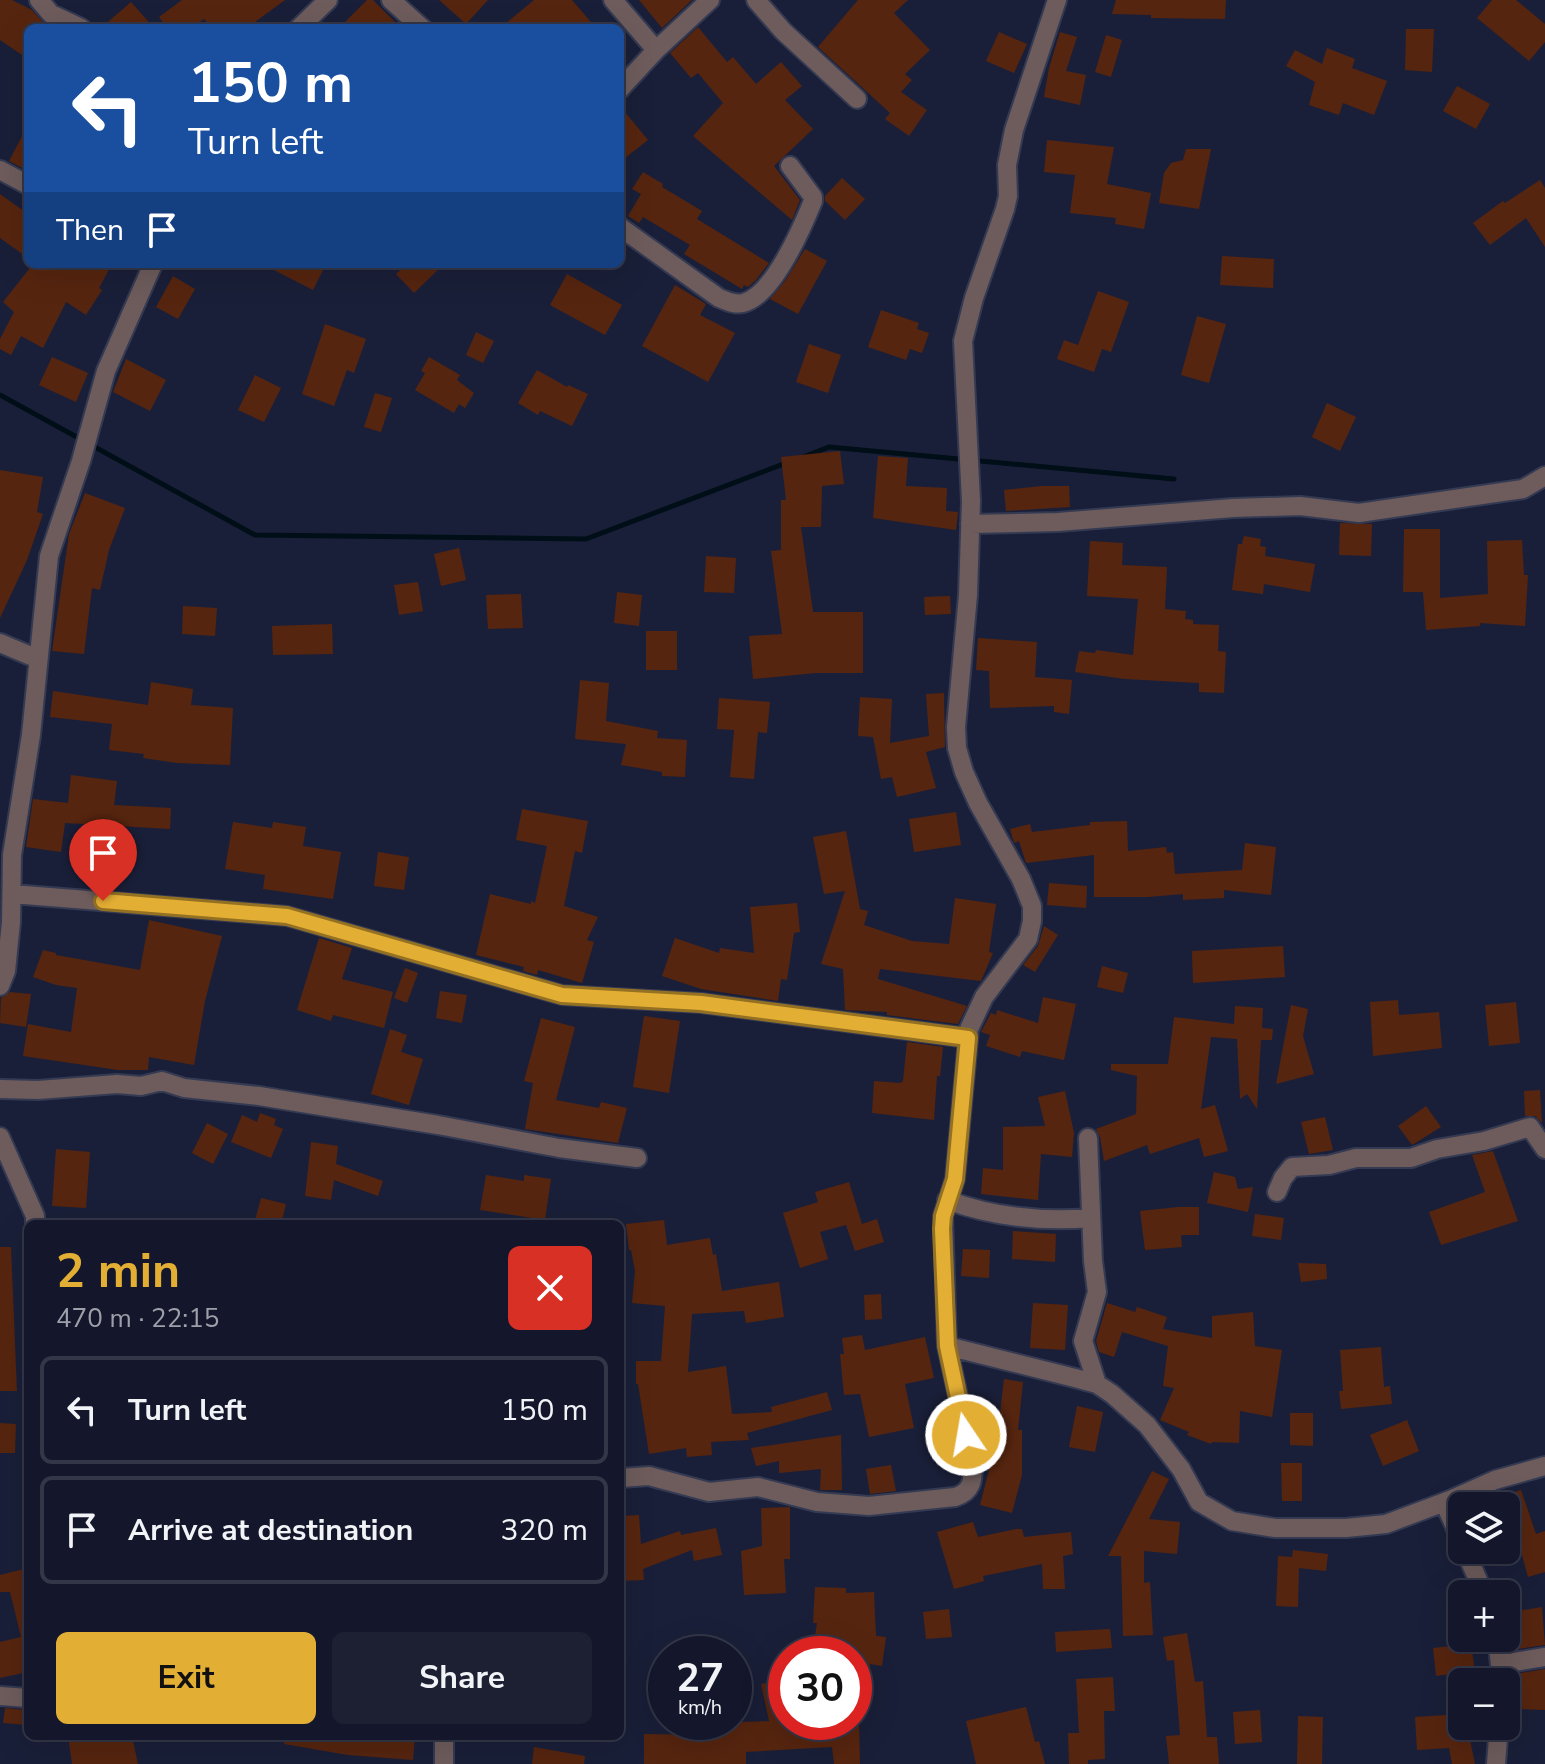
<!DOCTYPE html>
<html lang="en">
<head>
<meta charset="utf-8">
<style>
  body { margin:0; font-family:"Nunito Sans",sans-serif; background:#1d2033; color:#f1f3f6; height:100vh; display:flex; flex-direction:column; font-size:30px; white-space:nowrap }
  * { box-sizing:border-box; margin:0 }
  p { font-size:26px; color:#9d9fa9 }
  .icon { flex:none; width:44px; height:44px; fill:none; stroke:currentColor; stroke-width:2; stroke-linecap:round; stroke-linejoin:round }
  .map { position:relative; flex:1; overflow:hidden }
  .panel { position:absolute; left:24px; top:1220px; width:600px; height:520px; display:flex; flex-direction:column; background:#14172b; border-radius:12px; box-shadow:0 8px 32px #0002,0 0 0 2px #333647 }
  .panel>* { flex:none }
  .banner { position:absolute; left:24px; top:24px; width:600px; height:244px; border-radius:12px; box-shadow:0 8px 32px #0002,0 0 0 2px #333647; background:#1a4fa0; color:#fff; overflow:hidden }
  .tools { position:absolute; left:1448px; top:1492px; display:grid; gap:16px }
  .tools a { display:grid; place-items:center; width:72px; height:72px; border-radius:12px; background:#14172b; box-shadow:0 8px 32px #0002,0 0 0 2px #333647; font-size:40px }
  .speed { position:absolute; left:648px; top:1636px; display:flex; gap:16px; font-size:40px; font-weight:700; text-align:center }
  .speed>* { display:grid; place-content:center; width:104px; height:104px; border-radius:50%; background:#14172b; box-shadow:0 8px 32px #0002,0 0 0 2px #333647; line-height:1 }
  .speed small { font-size:20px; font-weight:400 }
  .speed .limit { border:12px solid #d22; background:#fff; color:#111 }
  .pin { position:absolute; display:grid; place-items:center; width:68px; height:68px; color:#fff; margin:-82px -34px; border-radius:50% 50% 50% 0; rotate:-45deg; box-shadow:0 0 8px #0007 }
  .pin .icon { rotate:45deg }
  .me { position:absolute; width:88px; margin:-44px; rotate:348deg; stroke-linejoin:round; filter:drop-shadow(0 0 6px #0008) }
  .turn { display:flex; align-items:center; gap:28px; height:168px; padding:0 32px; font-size:36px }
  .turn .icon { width:104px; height:104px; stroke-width:2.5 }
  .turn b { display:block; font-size:56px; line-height:68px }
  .then { display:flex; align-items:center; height:76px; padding:0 32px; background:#0003; gap:16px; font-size:30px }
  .round { display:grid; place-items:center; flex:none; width:84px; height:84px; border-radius:12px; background:#1d2033 }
  .head { display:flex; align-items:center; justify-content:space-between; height:136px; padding:0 32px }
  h1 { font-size:48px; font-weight:700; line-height:60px; color:#e3ae34 }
  .cta { display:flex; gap:16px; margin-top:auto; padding:16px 32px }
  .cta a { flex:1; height:92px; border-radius:12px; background:#e3ae34; color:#111; font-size:32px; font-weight:700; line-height:92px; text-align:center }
  .cta a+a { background:#1d2033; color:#f1f3f6 }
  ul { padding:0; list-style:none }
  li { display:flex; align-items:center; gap:24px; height:108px; margin:0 16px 12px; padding:0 16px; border:4px solid #333647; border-radius:12px }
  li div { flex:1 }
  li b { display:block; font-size:30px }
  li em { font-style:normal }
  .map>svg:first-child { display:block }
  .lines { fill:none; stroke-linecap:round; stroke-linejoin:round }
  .stream { stroke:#000e17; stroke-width:5 }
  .building { fill:#56250f }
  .minor-casing { stroke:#353a53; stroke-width:22 }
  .minor { stroke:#6d5c5b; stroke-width:18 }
  .route-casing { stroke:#947122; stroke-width:20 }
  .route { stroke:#e3ae34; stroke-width:14 }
</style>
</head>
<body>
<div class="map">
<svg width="1545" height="1764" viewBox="0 0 1545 1764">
  <rect width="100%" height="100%" fill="#1a1f39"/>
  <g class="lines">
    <path class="stream" d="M0 395 255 535 586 539 786 463
      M803 457 829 447 1174 479"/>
  </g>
  <path class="building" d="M0 0H12L32 10 43 22 35 28H28V59L0 40Z
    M182 0H285L247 28H212L204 19 191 28H167L159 17Z
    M367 0H373L401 28H339Z
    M439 0H488L466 24Z
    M534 0H572L596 28H500Z
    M639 0H692L662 28Z
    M858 0H908L894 13 930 50 905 74 912 80 901 92 927 110 909 136 885 119 890 113 818 47Z
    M1116 0H1226L1225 19 1151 18V15L1112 14Z
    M1492 0H1516L1545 24V42L1529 61 1477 18Z
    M131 2 154 28H101Z
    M698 27 727 62 733 57 756 84 781 62 802 86 785 100 813 129 774 166 800 200 792 220 693 136 723 103 698 73 691 78 670 53Z
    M1406 29H1434L1432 72 1405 70Z
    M999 32 1027 44 1014 73 986 61Z
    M1060 32 1077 37 1066 71 1086 75 1080 105 1044 97 1049 68Z
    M1106 35 1122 40 1111 77 1095 72Z
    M1327 48 1355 59 1352 68 1387 81 1374 115 1343 103 1339 115 1309 105 1315 82 1286 66 1295 50 1322 64Z
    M1457 86 1490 104 1476 129 1443 111Z
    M620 106 648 140 620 162Z
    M28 125V171L9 161Z
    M1047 140 1114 147 1107 184 1151 193 1144 229 1115 224 1116 218 1070 213 1075 175 1044 172Z
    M1186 149H1211L1199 209 1159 203 1164 173 1171 163 1183 160Z
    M643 172 663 184 662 187 702 211 697 219 769 263 756 280 748 287 744 285 742 289 684 254 690 245 643 217 639 223 628 216 641 194 632 189Z
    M842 178 865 199 845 220 825 201V196Z
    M1540 180 1545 188V247L1526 218 1490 245 1473 223 1503 201 1505 203Z
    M0 194 28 214V258L0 238Z
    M805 249 827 261 798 314 770 299 785 281Z
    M1222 256 1274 259 1273 288 1220 285Z
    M33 264H112L99 288 102 290 86 315 66 302 43 348 21 336 11 355 0 349V339L14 312 3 302Z
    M262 264H326L313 290Z
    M407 264H444L414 293 396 274Z
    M567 274 622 305 605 335 550 305Z
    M173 276 195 289 178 319 156 307Z
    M675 285 706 304 700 315 735 333 708 382 642 346Z
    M1098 291 1129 302 1111 352 1102 349 1094 372 1057 359 1064 340 1078 345Z
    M881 310 919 323 917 329 929 333 922 353 910 349 906 360 868 347Z
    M1197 316 1226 324 1209 383 1181 375Z
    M325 324 366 339 354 373 347 370 334 406 302 394Z
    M476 332 494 341 483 363 466 355Z
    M809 344 841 355 828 393 796 382Z
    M52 357 88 373 76 402 39 385Z
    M429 357 460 375 457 380 474 393 465 408 459 404 454 413 415 390 425 373 421 371Z
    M126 359 166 380 150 411 113 392Z
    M537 370 567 387 568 385 588 394 572 426 540 411 538 415 518 403Z
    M255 375 281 388 264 422 238 410Z
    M375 393 392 398 381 432 364 427Z
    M1327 403 1356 417 1340 451 1312 437Z
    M840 451 844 484 822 486 821 527H801L813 612H863V673H816L753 679 749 636 782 634 771 551 781 550V500H786L781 457Z
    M878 456 908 458 906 486 947 488 946 511 958 512 956 530 873 518Z
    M0 470 43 477 37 512 43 514 27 560 0 618Z
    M1042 486H1069L1070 507 1006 511 1004 490Z
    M85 493 125 508 109 550 100 590 92 588 84 654 52 651 69 534Z
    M1340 523 1372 524 1371 556 1339 555Z
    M1404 529H1440V598L1488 594 1487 541 1522 540 1524 575H1528L1525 626 1480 623V626L1426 630 1423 592H1403Z
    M1244 536 1261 539 1260 546 1266 547 1265 556 1315 564 1310 592 1264 584 1263 594 1232 590 1238 544H1242Z
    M1090 541 1123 543 1122 565 1167 567 1165 609 1186 611 1185 619 1193 620V624L1219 625 1218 651 1226 652 1224 693 1199 692V683L1125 679 1075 672 1079 651 1095 653 1096 650 1133 655 1138 599 1087 596Z
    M459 548 466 580 441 586 434 554Z
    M706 556 736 558 734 593 704 592Z
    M418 582 423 611 399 615 394 585Z
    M617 592 642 595 639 626 614 623Z
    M521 594 523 628 488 629 486 595Z
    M950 596 951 614 925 615 924 597Z
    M183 606 217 608 215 636 182 634Z
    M332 624 333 654 273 655 272 626Z
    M646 631H677V670H646Z
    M978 638 1037 642 1035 677 1072 680 1069 714 1054 712V706L990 708 989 671 976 670Z
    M580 680 609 683 606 721 658 731 657 738 687 740 685 777 662 776V772L621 765 626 744 575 739Z
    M151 682 193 689 191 705 233 708 230 765 177 763 143 758 144 754 109 750 112 724 50 717 53 691 148 705Z
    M944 693 945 747 926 752 936 788 897 797 892 777 881 779 873 737 858 736 860 697 892 699 890 743 929 736 926 694Z
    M719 698 770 702 767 733 758 732 754 779 730 777 734 730 717 729Z
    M71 775 117 781 114 805 171 808 170 829 65 823 61 852 26 847 33 799 68 803Z
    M522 809 588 821 582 853 575 851 564 906 598 917 587 940 594 942 582 983 538 970 537 975 523 971 524 967 476 955 490 894 531 904V901L535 903 547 846 516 840Z
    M956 812 961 845 914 852 909 819Z
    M1127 821 1128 851 1166 847 1167 853 1173 852 1175 874 1242 870 1245 843 1276 847 1271 895 1224 890V898L1183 900V894L1148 897H1094V855L1026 863 1019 841 1014 843 1010 829 1030 824 1032 832 1090 825V822Z
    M233 822 272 828 273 822 306 827 303 846 341 852 333 899 263 889 265 875 225 869Z
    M846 831 860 909 868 911 864 925 912 941 949 944 955 898 996 904 989 952 993 953 981 981 880 969 878 979 967 1006 958 1024 887 1015V1012L845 1010 843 969 821 964 845 891 824 894 813 837Z
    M378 852 409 857 404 890 374 886Z
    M1049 883 1087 886 1086 908 1047 905Z
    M797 903 800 932 794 933 787 980 781 979 778 1001 701 989 662 976 675 938 719 953 720 948 754 953 750 907Z
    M149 920 222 936 205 1001 194 1065 149 1057 148 1070H118L23 1056 28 1024 71 1032 77 988 56 985 33 977 43 950 56 953V955L140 970Z
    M1044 926 1058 935 1035 972 1023 965 1038 946Z
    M319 938 352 948 342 979 393 992 384 1028 333 1015 331 1021 297 1010Z
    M1283 946 1285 977 1193 983 1192 951Z
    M1102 966 1128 973 1123 993 1097 987Z
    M405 968 418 973 407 1003 394 998Z
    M440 991 467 995 462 1023 436 1018Z
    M10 992 31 994 26 1027 0 1023 1 998Z
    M1043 997 1076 1004 1064 1060 1022 1051 1020 1057 986 1046 990 1035 981 1032 991 1013 996 1015 997 1010 1038 1023Z
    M1398 1000 1399 1015 1439 1012 1442 1048 1373 1056 1370 1002Z
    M1516 1002 1520 1043 1489 1046 1485 1005Z
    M1291 1005 1308 1009 1303 1036 1314 1074 1276 1084Z
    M1235 1006 1263 1008 1262 1028 1273 1029 1272 1040H1261L1257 1109 1247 1094 1240 1099 1237 1039 1211 1037 1201 1109 1215 1105 1228 1151 1204 1157 1199 1138 1150 1154 1147 1145 1104 1161 1100 1137 1096 1129 1136 1114 1137 1076 1111 1070V1064H1168L1174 1017 1234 1024Z
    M644 1016 680 1021 669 1093 633 1087Z
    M541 1018 575 1027 556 1100 599 1108 601 1102 627 1108 618 1143 525 1129 533 1083 524 1081Z
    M390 1029 407 1035 401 1052 423 1059 409 1105 371 1094Z
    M907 1042 943 1047 940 1076H937L934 1120 872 1113 874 1081 900 1083 903 1081Z
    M1540 1090 1542 1123 1535 1116H1525L1524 1091Z
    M1065 1091 1074 1133 1072 1157 1041 1154 1038 1200 981 1194 983 1168 1003 1170V1127L1045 1126 1038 1097Z
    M1426 1106 1441 1127 1412 1145 1398 1126Z
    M260 1113 276 1119 274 1125 283 1129 271 1158 231 1142 242 1115 257 1122Z
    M1325 1117 1333 1150 1309 1154 1301 1122Z
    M207 1123 228 1134 213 1164 192 1153Z
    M311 1142 338 1146 336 1164 383 1181 378 1196 334 1180 331 1200 305 1196Z
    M56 1149 90 1152 86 1208 52 1206Z
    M1493 1151 1518 1221 1441 1245 1429 1212 1485 1192 1472 1155Z
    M1214 1172 1235 1177 1238 1189 1253 1187 1248 1212 1207 1203Z
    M486 1175 524 1181V1175L551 1179 545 1220 480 1210Z
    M849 1182 862 1224 877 1219 884 1242 855 1251 846 1225 820 1232 828 1259 800 1268 783 1213 818 1202 815 1192Z
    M261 1198 286 1204 281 1224H254Z
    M1178 1207H1199V1235H1181L1182 1247 1145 1250 1140 1211Z
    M1255 1214 1284 1218 1281 1240 1252 1236Z
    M664 1220 667 1245 710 1238 713 1255 716 1254 722 1291 779 1282 784 1317 746 1323 744 1311 692 1314 688 1372 726 1366 732 1414 772 1412 771 1407 827 1392 832 1410 747 1433 749 1440 711 1442 712 1455 687 1457 686 1448 649 1454 638 1384H636V1361H661L665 1306 632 1303 635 1271 631 1250H629L626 1224Z
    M1013 1231 1056 1234 1055 1262 1012 1259Z
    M0 1247H11L17 1391H0Z
    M963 1249 990 1250 989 1278 961 1276Z
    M1298 1263 1326 1264 1327 1279 1301 1282Z
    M881 1294 882 1319 865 1320 864 1295Z
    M1033 1303 1068 1305 1065 1350 1030 1348Z
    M1107 1303 1135 1312 1137 1307 1167 1317 1163 1329 1212 1338V1316L1253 1312 1255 1346 1282 1350 1272 1417 1240 1411 1239 1443 1212 1442 1211 1444 1187 1435 1189 1432 1160 1420 1174 1388 1163 1386 1168 1346 1122 1332 1114 1357 1099 1352 1096 1341Z
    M862 1335 865 1350 925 1337 934 1378 905 1384 914 1428 869 1437 860 1394 844 1395 840 1354H844L842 1338Z
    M1381 1347 1384 1387 1390 1386 1392 1404 1341 1409 1339 1391H1343L1340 1350Z
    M1004 1379 1023 1382 1018 1430H1022V1475L1012 1513 980 1505 991 1462H985L978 1429 998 1430Z
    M1077 1406 1103 1412 1095 1452 1069 1447Z
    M1290 1413H1313V1446L1290 1445Z
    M1407 1420 1419 1451 1383 1466 1370 1435Z
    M0 1423 16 1424 15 1453H0Z
    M841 1435 842 1490H820L821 1469 779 1473V1461L756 1466 751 1448Z
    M1281 1463H1302V1501H1282Z
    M891 1465 896 1491 870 1494 866 1469Z
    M1152 1471 1169 1479 1149 1519 1180 1522 1177 1554 1144 1551V1583L1150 1582 1153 1635 1123 1636 1121 1556H1108Z
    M1521 1490 1536 1534 1545 1531V1572L1528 1577 1514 1526 1506 1529V1495Z
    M790 1507V1559H784L786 1593 744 1595 741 1551 762 1546 761 1508Z
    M639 1515 641 1544 680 1531 681 1535 716 1528 722 1555 694 1561 692 1550 643 1569 644 1580 620 1581V1516Z
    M973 1522 978 1537 1016 1529H1022L1024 1537 1071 1532 1073 1554 1063 1556 1065 1589H1043L1042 1564 983 1576 984 1581 954 1589 937 1532Z
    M1293 1550 1328 1554 1326 1571 1299 1568 1298 1607 1276 1606 1278 1556 1292 1557Z
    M28 1568V1672L0 1678V1642L21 1637 10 1592H0V1575Z
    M815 1587 846 1588V1593L874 1592 876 1636 886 1637 882 1666 870 1664 868 1705H854V1654H812L817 1623H813Z
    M1542 1607 1545 1645 1518 1649 1511 1612Z
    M949 1609 952 1637 926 1639 923 1612Z
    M1110 1629 1112 1648 1056 1652 1055 1632Z
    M1187 1633 1195 1682 1203 1681 1207 1737H1217L1219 1764H1169L1166 1736 1180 1735 1174 1660 1167 1661 1163 1637Z
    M1471 1644 1475 1671 1436 1676 1433 1648Z
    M1545 1669V1710L1515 1709V1674Z
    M1113 1677 1115 1711H1104L1105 1759 1088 1760V1764H1069L1068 1733H1079L1076 1679Z
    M786 1679V1722H859L860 1764H834L832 1747 746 1752V1764H644V1734L704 1735V1723L769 1721 761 1684Z
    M1026 1707 1035 1742 1039 1741 1045 1764H976L966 1721Z
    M5 1708 28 1710V1725L3 1723Z
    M1260 1710 1262 1742 1235 1744 1233 1712Z
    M1462 1714V1726H1487L1486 1737 1470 1740 1475 1764H1452L1449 1748 1417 1750 1415 1717Z
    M1298 1716 1323 1717 1322 1764H1297Z
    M68 1736H132L138 1764H72Z
    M285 1736H415L413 1760 348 1755 284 1744Z
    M534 1747 585 1756 584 1764H532Z"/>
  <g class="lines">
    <g class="minor-casing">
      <path id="minor" d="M39 0 51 14 81 28
        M391 0 422 28
        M613 0 656 50
        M756 0 783 31 857 99
        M299 28 328 0
        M620 89 656 50 710 0
        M0 170 28 185
        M620 227 719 298C727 301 734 305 743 303 773 296 802 228 813 201V197L790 166
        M970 524 1058 522 1233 508 1300 506 1359 513 1523 489 1545 476
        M0 643 38 659
        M12 894 287 916 562 995 701 1003 968 1038
        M0 986 6 971 11 922 12 855 31 735 49 556 81 461 106 371 153 264
        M0 1089 38 1090 117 1084 141 1086 162 1081 184 1088 259 1096 438 1125 559 1148 637 1158
        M0 1137 35 1216V1224
        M1088 1138 1093 1261 1097 1292 1083 1341 1097 1384
        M1277 1192 1283 1178 1292 1167 1329 1165 1356 1158H1411L1437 1149 1484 1141 1530 1127 1545 1149
        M947 1200C993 1217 1042 1222 1091 1218
        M947 1346 1075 1378 1097 1384 1112 1394 1147 1425 1181 1469 1199 1502 1232 1521 1275 1528H1346L1386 1524 1450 1500 1495 1480 1545 1466
        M620 1478 649 1476 709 1492 758 1487 817 1502 869 1506 955 1497C972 1492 973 1480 973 1465L947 1346 943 1216 955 1179 969 1029 984 997 1028 939 1032 921V906L1021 879 978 803 964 772 957 748 956 727 968 595 971 501 963 341 974 298 1005 209 1008 196 1007 165 1014 130 1057 0
        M1450 1500 1448 1511 1462 1542
        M1465 1550 1484 1594
        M1497 1638 1502 1682
        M1501 1664 1545 1657
        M0 1696 28 1698
        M444 1764V1736
        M1496 1764 1499 1726"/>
    </g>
    <use href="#minor" class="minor"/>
  </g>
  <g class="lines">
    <g class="route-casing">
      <path id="route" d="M103 901 287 916 562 995 701 1003 968 1038 955 1179 943 1216 942 1229 947 1346 966 1435"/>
    </g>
    <use href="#route" class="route"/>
  </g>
</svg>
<div class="tools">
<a><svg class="icon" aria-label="layers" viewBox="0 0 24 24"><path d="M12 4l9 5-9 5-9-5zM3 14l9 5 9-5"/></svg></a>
<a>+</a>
<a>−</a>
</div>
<div class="speed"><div>27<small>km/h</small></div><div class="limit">30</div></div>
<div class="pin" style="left:103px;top:901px;background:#d93025"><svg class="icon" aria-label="arrive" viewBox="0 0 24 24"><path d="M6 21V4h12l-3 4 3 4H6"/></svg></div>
<svg class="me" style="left:966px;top:1435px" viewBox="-20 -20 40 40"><circle r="17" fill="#e3ae34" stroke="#fff" stroke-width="3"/><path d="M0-11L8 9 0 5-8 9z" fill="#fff"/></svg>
<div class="banner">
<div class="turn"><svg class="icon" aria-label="left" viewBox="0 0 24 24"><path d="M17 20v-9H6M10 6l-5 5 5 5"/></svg><div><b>150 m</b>Turn left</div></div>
<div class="then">Then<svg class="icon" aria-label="arrive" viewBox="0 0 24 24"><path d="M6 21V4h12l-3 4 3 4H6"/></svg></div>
</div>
<section class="panel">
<div class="head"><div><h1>2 min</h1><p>470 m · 22:15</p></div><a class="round" style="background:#d93025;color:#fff"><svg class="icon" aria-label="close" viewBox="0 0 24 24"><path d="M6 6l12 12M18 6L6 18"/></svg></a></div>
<ul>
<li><svg class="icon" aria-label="left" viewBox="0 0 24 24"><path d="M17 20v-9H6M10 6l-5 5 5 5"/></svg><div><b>Turn left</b></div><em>150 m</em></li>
<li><svg class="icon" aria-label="arrive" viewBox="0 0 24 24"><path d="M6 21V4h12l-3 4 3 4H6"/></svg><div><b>Arrive at destination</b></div><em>320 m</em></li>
</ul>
<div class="cta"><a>Exit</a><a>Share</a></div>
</section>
</div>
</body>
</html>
